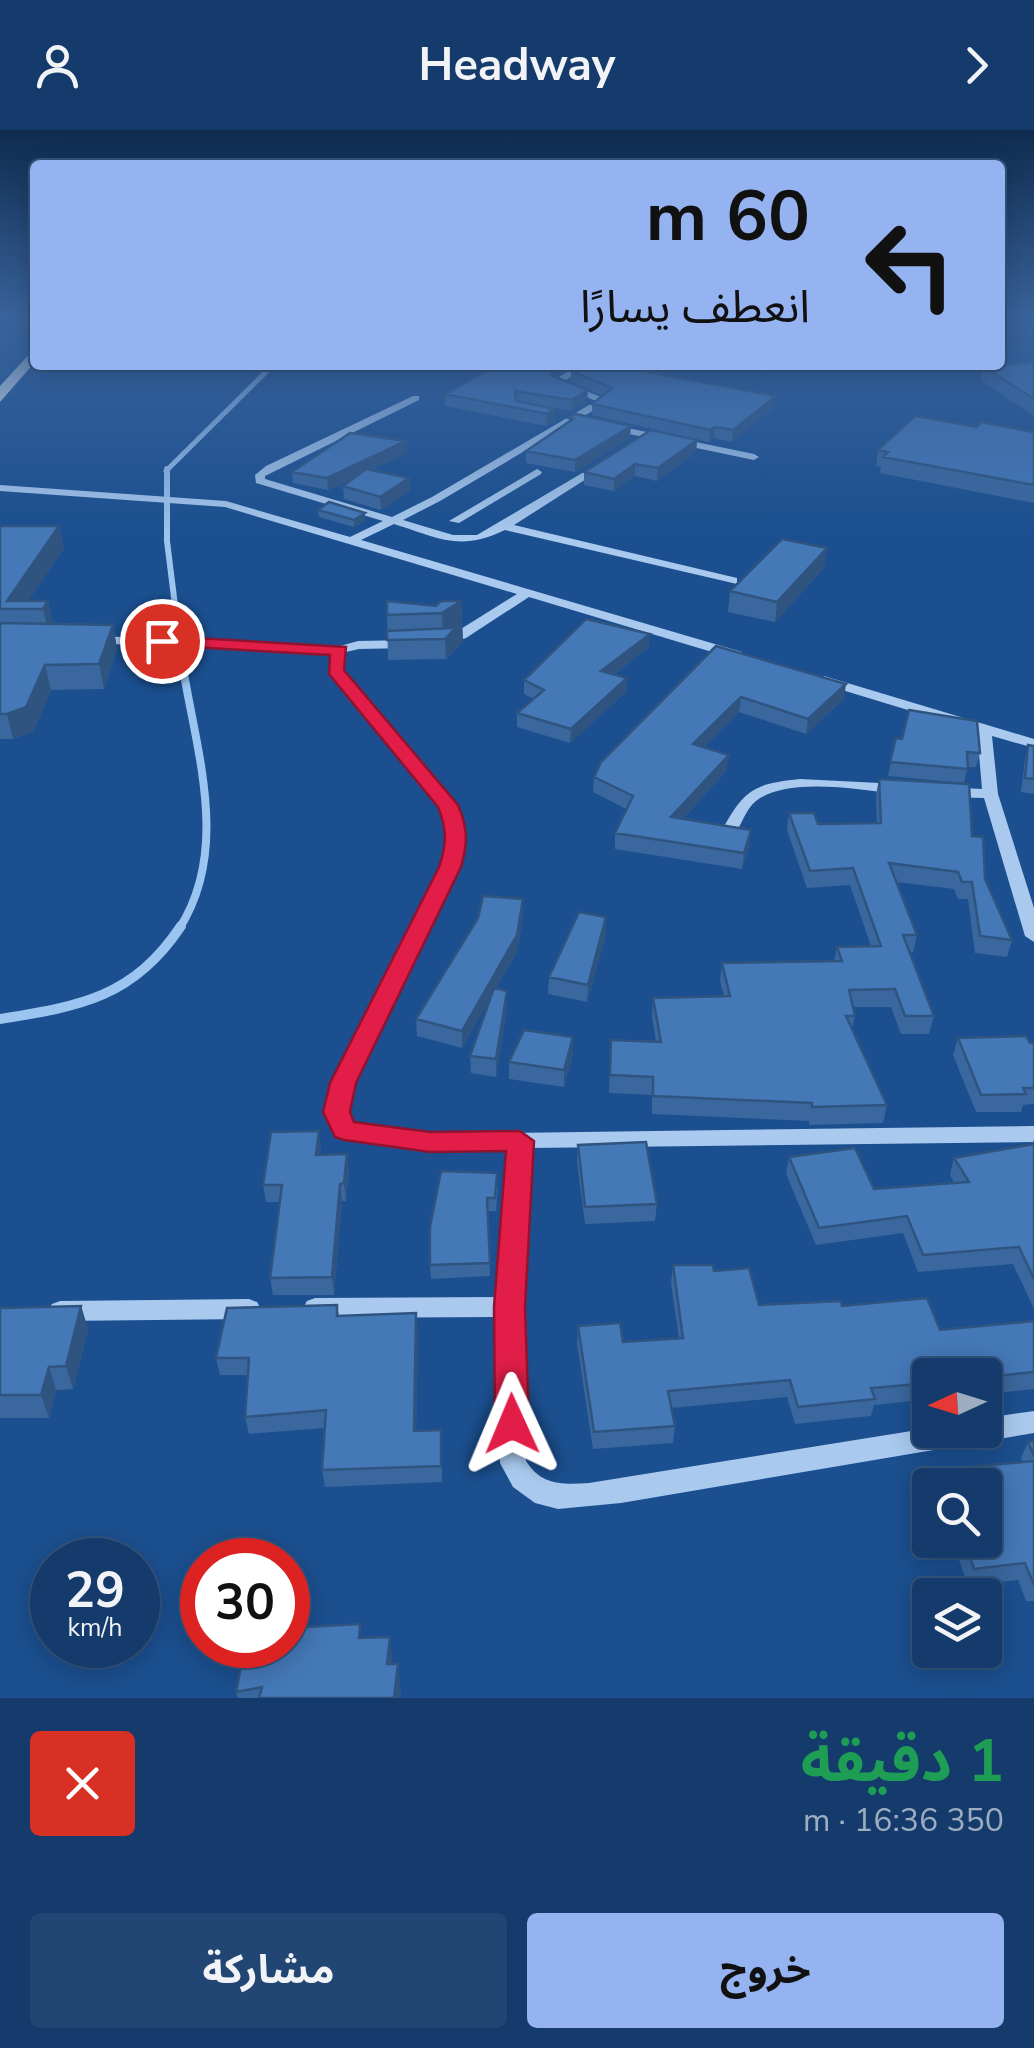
<!DOCTYPE html>
<html lang="ar">
<head>
<meta charset="utf-8">
<style>
  body { margin:0; font-family:"Nunito Sans","Noto Sans Arabic",sans-serif; background:#214673; color:#f1f3f6; direction:rtl; height:100vh; display:flex; flex-direction:column; font-size:38px; white-space:nowrap }
  * { box-sizing:border-box; margin:0 }
  p { font-size:32px; color:#9dadc1 }
  .icon { flex:none; width:55px; height:55px; fill:none; stroke:currentColor; stroke-width:2; stroke-linecap:round; stroke-linejoin:round }
  .map { position:relative; height:1568px; overflow:hidden; direction:ltr }
  .details { display:flex; flex-direction:column; background:#143b6b; flex:1 }
  .details>* { flex:none }
  .guide { position:absolute; left:30px; top:30px; width:975px; height:210px; border-radius:10px; box-shadow:0 5px 25px #0003,0 0 0 2px #33557e; direction:rtl; background:#95b2f1; color:#111; overflow:hidden }
  .needle { width:65px; rotate:266deg }
  .fabs { position:absolute; left:912px; top:1228px; display:grid; gap:20px }
  .fabs a { display:grid; place-items:center; width:90px; height:90px; border-radius:10px; background:#143b6b; box-shadow:0 5px 25px #0003,0 0 0 2px #33557e; font-size:50px }
  .speed { position:absolute; left:30px; top:1408px; display:flex; gap:20px; font-size:50px; font-weight:700; text-align:center }
  .speed>* { display:grid; place-content:center; width:130px; height:130px; border-radius:50%; background:#143b6b; box-shadow:0 5px 25px #0003,0 0 0 2px #33557e; line-height:1 }
  .speed small { font-size:25px; font-weight:400 }
  .speed .limit { border:15px solid #d22; background:#fff; color:#111 }
  .pin { position:absolute; display:grid; place-items:center; width:85px; height:85px; color:#fff; margin:-42px; border:5px solid #fff; border-radius:50%; box-shadow:0 2px 10px #0007 }
  .me { position:absolute; width:110px; margin:-55px; rotate:359deg; stroke-linejoin:round; filter:drop-shadow(0 0 8px #0008) }
  .turn { display:flex; align-items:center; gap:35px; height:210px; padding:0 30px; font-size:45px }
  .turn .icon { width:130px; height:130px; stroke-width:2.5 }
  .turn b { display:block; font-size:70px; line-height:85px }
  .round { display:grid; place-items:center; flex:none; width:105px; height:105px; border-radius:10px; background:#214673 }
  .summary { display:flex; align-items:center; justify-content:space-between; height:170px; padding:0 30px }
  h1 { font-size:60px; font-weight:700; line-height:75px; color:#1e9e55 }
  .primary-button { display:flex; gap:20px; margin-top:auto; padding:20px 30px }
  .primary-button a { flex:1; height:115px; border-radius:10px; background:#95b2f1; color:#111; font-size:40px; font-weight:700; line-height:115px; text-align:center }
  .primary-button a+a { background:#214673; color:#f1f3f6 }
  header { display:flex; justify-content:space-between; align-items:center; height:130px; padding:0 30px; background:#143b6b; font-size:45px; font-weight:700 }
  .map>svg:first-child { display:block }
  .lines { fill:none; stroke-linecap:round; stroke-linejoin:round }
  .stream-far3 { stroke:#9cc4f0; stroke-width:5 }
  .stream-far2 { stroke:#9cc4f0; stroke-width:6 }
  .stream-far1 { stroke:#9cc4f0; stroke-width:8 }
  .stream { stroke:#9cc4f0; stroke-width:10 }
  .minor { fill:#a9c9ee; fill-rule:evenodd }
  .highway { fill:#fff; fill-rule:evenodd }
  .wall { fill:#3a679d }
  .shaded-wall { fill:#305480 }
  .building { fill:#4478b7; stroke:#305480; stroke-width:2.5 }
  .route { fill:#e11d48; stroke:#92132f; stroke-width:2.5 }
</style>
</head>
<body>
<header><svg class="icon" aria-label="forward" viewBox="0 0 24 24"><path d="M9 5l7 7-7 7"/></svg>Headway<svg class="icon" aria-label="person" viewBox="0 0 24 24"><circle cx="12" cy="8" r="4"/><path d="M4 21q1-7 8-7t8 7"/></svg></header>
<div class="map">
<svg width="1034" height="1568" viewBox="0 0 1034 1568">
  <rect width="100%" height="100%" fill="#1b4f8f"/>
  <g class="lines">
    <path class="stream-far3" d="M166 341 273 235"/>
    <path class="stream-far2" d="M167 339V411L183 540"/>
    <path class="stream-far1" d="M179 799C230 720 197 624 183 538"/>
    <path class="stream" d="M0 889C80 876 133 868 181 796"/>
    <path class="minor" d="M573 238 598 244 593 247 575 244 563 252 606 269V273L440 371 403 390 453 405H477L601 332 606 335 605 337 514 395 737 448V454L505 400C460 422 439 408 394 394L361 410 742 522V528H732L529 467 466 508 441 516 434 512 436 509 456 502 517 464 225 377 0 361V355L226 371 350 407 383 391 256 353 255 345 266 336 413 266H419V270L265 346V349L392 387 432 367 596 271 551 252Z
      M608 294 754 324 759 327 754 330 605 299V295Z
      M537 339 542 342 541 344 459 393 449 391Z
      M96 506 340 516 358 511 410 510 417 514 410 518 359 519 346 522 342 540 454 672 464 694 465 716 353 953 346 982 352 993 431 1004 1034 996V1012L530 1018 522 1177 526 1331C541 1355 562 1355 589 1353L930 1298V1300H985V1288L1034 1281V1303L621 1373 558 1379 535 1373 513 1357 500 1333 498 1187 315 1188 307 1185 303 1178 307 1171 315 1168 499 1167 509 1019 431 1020 345 1008 338 1005 326 982 333 953 449 716 448 694 441 676 328 540 332 524 91 513 89 510Z
      M824 546 1034 609V618L992 606 998 664 1034 778V812L1025 806 984 668 945 667 937 662 945 657 982 659 977 601 819 553 817 550Z
      M800 649 899 654 907 659 899 664C861 660 788 646 756 671 746 679 741 695 735 705H723L721 702C744 660 752 654 800 649Z
      M249 1169 257 1172 261 1179 257 1186 249 1189 60 1191 52 1188 48 1181 52 1174 60 1171Z"/>
    <path class="highway" d="M35 218V232L0 272V256Z"/>
  </g>
  <path class="wall" d="M1034 232V286L981 250 983 236Z
    M565 238 552 246 587 272 571 281 542 276 555 291 546 296 445 276V264Z
    M571 241 774 277 732 312 714 308 709 312 592 285V274L603 266 571 251Z
    M569 288 630 308 575 342 526 333V321L569 292Z
    M977 297 1034 302V373L880 343 881 337 876 336 878 320Z
    M697 310 696 322 657 351 635 346 614 361 584 355V342Z
    M407 323 370 340 409 348 410 361 381 380 344 369 343 356 354 348 328 360 293 353 292 342Z
    M318 380 365 390 354 397 319 387Z
    M0 396H59L64 418 28 471H48L53 494 113 495 117 519 104 559 51 560 33 602 13 609H0Z
    M824 438 775 492 728 482 730 461Z
    M461 471 463 512 446 529 388 530 387 485Z
    M716 516 844 569 806 604 739 582 704 617 727 640 683 689 749 716 742 739 615 719V703L626 679 593 662 594 647Z
    M649 517 614 545 627 548 626 562 570 613 517 597V583L533 569 524 564V550Z
    M896 608 980 623 976 637H968L964 653 972 706 985 749 1012 810 1007 827 975 823 968 769H958L954 759 896 752 917 805 913 822H909L934 886 929 904H901L891 877H853L855 886 852 899 887 975 883 993 809 995V991L652 984V965L609 963 611 910 656 912 652 886 653 868 724 866 720 851 722 833 834 832 837 817 871 816 850 755 807 758 787 700 789 683 818 694 877 693 876 665 879 649 964 653 888 646Z
    M1028 615 1034 616V664L1021 662 1025 629Z
    M523 785 517 822 496 858 507 861V878L496 947 471 943 470 926 492 865 462 918 417 906 416 889Z
    M606 804 587 872 548 864 549 847Z
    M958 908 1034 913V974L1023 975 1021 982H976L953 925Z
    M573 924 564 957 509 949V932Z
    M1034 1009V1179L1013 1134 918 1142 903 1103 816 1115 786 1044 789 1027 874 1059 954 1053 950 1045 954 1028 1032 1015Z
    M578 1015 657 1074 655 1091 585 1094 577 1033Z
    M321 1018 320 1025 347 1024 349 1042 346 1071H342L334 1165H273L270 1148 280 1072H266L263 1055Z
    M498 1057 496 1081H488L490 1146 431 1149 430 1135Z
    M673 1135 714 1141 759 1175 842 1176 940 1200 1034 1192V1259L985 1264V1245H930V1269L874 1275 871 1286 795 1294 787 1267 671 1278 675 1296 673 1313 593 1319 577 1213 578 1196 623 1212 679 1208 671 1153Z
    M337 1175 339 1186 418 1200 416 1301 442 1316V1352L325 1357 322 1340 325 1298 249 1304 245 1287 248 1245H220L216 1228Z
    M81 1176 88 1199 73 1259 56 1260 49 1288H0V1178Z
    M1034 1311V1471H1026L1018 1450 968 1455 952 1410H985V1355H933L938 1340 1023 1332 1021 1328 1028 1312Z
    M362 1508 393 1534H398L401 1568H238L236 1562Z"/>
  <path class="shaded-wall" d="M553 235H565V238L551 247V236Z
    M588 260 587 272 571 281 572 270Z
    M776 266 774 277 732 312 733 300Z
    M555 279V291L546 296 547 284Z
    M631 296 630 308 575 342V330Z
    M715 297 714 308 709 312 710 300Z
    M697 310 696 322 657 351 658 338Z
    M406 311 407 323 328 360 327 348Z
    M635 334V346L614 361V349Z
    M409 348 410 361 381 380 380 367Z
    M365 383V390L354 397V390Z
    M59 396 64 418 23 479 7 471Z
    M827 418 824 438 775 492 777 472Z
    M48 471 53 494 49 503 43 479Z
    M461 471 462 492 443 503 442 483Z
    M462 492 463 512 446 529 445 509Z
    M113 495 117 519 104 559 99 534Z
    M650 504 649 517 601 555V541Z
    M45 535 51 560 33 602 13 609 7 584Z
    M627 548 626 562 570 613 571 599Z
    M846 554 844 569 806 604 808 589Z
    M741 567 739 582 692 629 693 614Z
    M729 625 727 640 670 703 671 687Z
    M751 700 749 716 742 739 744 723Z
    M523 769V785L517 822 462 918V901Z
    M606 787V804L587 872 588 855Z
    M507 861V878L496 947V929Z
    M573 907V924L564 957V940Z
    M319 1001 321 1018 318 1042 316 1025Z
    M347 1024 349 1042 346 1071 344 1053Z
    M340 1054 342 1071 334 1165 332 1147Z
    M81 1176 88 1199 73 1259 66 1236Z
    M416 1183 418 1200 416 1318 414 1301Z
    M49 1237 56 1260 49 1288 41 1265Z
    M390 1507 393 1538 387 1534Z
    M398 1534 401 1568H394Z"/>
  <path class="building" d="M1034 232V269L983 236 1000 235Z
    M497 235H553L550 245 588 260 572 270 515 261 516 271 555 279 547 284 445 264Z
    M598 235H611L776 266 733 300 715 297 710 300 592 274 612 258 571 241 595 240Z
    M576 284 631 296 575 330 526 321 573 289 569 288Z
    M915 286 977 297 981 292 1034 302V355L883 327 888 322 878 320Z
    M651 300 697 310 658 338 635 334 614 349 584 342Z
    M350 303 406 311 327 348 292 342Z
    M366 339 409 348 380 367 343 356Z
    M329 372 365 383 354 390 318 380Z
    M0 396H59L7 471H48L43 479H0Z
    M782 409 827 418 777 472 730 461Z
    M387 471 436 476 441 471H461L442 483 387 485Z
    M586 489 650 504 601 541 627 548 571 599 517 583 544 560 524 550Z
    M462 492 445 509 387 510V501L452 498Z
    M0 493 113 495 99 534 45 535 26 577 7 584H0Z
    M716 516 846 554 808 589 741 567 693 614 729 625 671 687 751 700 744 723 615 703 633 666 594 647 601 632Z
    M909 580 977 591 980 623 967 622 968 639 890 632 896 608 902 609Z
    M1028 615 1034 616V649L1025 648Z
    M879 649 969 654 972 706 983 707 985 749 1012 810 980 806 972 752H962L958 742 889 733 917 805H903L934 886H905L895 859 849 860 855 886H846L887 975 812 977V973L653 966V947L610 945 611 910 661 912 653 868 730 866 722 833 842 831 837 817 881 816 853 738 810 741 789 683H814L818 694 881 693Z
    M483 766 523 769 517 805 462 901 416 889 478 788Z
    M579 782 606 787 588 855 549 847Z
    M494 858 507 861 496 929 470 926Z
    M524 900 573 907 564 940 509 932Z
    M1026 906 1030 913H1034V958H1023L1026 964 981 965 958 908Z
    M319 1001 316 1025 347 1024 344 1053 340 1054 332 1147 270 1148 282 1055H263L271 1002Z
    M646 1012 657 1074 585 1077 578 1015Z
    M1034 1014V1149L1019 1117 923 1125 907 1086 819 1098 789 1027 855 1018 874 1059 969 1052 954 1028Z
    M441 1041 497 1043 495 1068H487L490 1133 430 1135V1097Z
    M673 1135H713L714 1141 749 1138 759 1175 841 1171 842 1176 927 1168 940 1200 1034 1191V1242L985 1247V1245H930V1253L871 1258 875 1269 798 1277 790 1250 668 1261 675 1296 594 1302 578 1196 620 1193 623 1212 683 1208Z
    M337 1175V1186L416 1183 414 1301 441 1300V1336L322 1340 326 1280 245 1287 249 1228H216L227 1178Z
    M81 1176 66 1236 49 1237 41 1265H0V1178Z
    M1034 1311V1326L1028 1312Z
    M1034 1331V1455L1025 1433 974 1439 964 1410H985V1355H944L938 1340Z
    M360 1494 359 1508 390 1507 387 1534H398L394 1568H259L262 1557 236 1562 245 1515H288V1498Z"/>
  <linearGradient id="sky" x2="0" y2="1"><stop stop-color="#0f2b4f"/><stop offset="0.46" stop-color="#39639b"/><stop offset="1" stop-color="#39639b" stop-opacity="0"/></linearGradient>
  <rect width="1034" height="406" fill="url(#sky)"/>
  <path class="route" d="M162 506 346 517 344 540 458 675C468 698 468 713 461 737L356 953 350 982 354 992 430 1002 520 1001 534 1011 525 1177 529 1294 524 1304 512 1309 500 1304 495 1294 494 1177 506 1021 430 1022 344 1010 335 1007 323 982 330 953 439 737C447 714 447 699 438 677L329 544 330 525 156 515 153 511Z"/>
</svg>
<div class="fabs">
<a><svg class="needle" viewBox="-14 -14 28 28"><path d="M0-13l5 13h-10z" fill="#e53935"/><path d="M0 13l5-13h-10z" fill="#9dadc1"/></svg></a>
<a><svg class="icon" aria-label="search" viewBox="0 0 24 24"><circle cx="10" cy="10" r="6"/><path d="M15 15l6 6"/></svg></a>
<a><svg class="icon" aria-label="layers" viewBox="0 0 24 24"><path d="M12 4l9 5-9 5-9-5zM3 14l9 5 9-5"/></svg></a>
</div>
<div class="speed"><div>29<small>km/h</small></div><div class="limit">30</div></div>
<div class="pin" style="left:162px;top:511px;background:#d93025"><svg class="icon" aria-label="arrive" viewBox="0 0 24 24"><path d="M6 21V4h12l-3 4 3 4H6"/></svg></div>
<svg class="me" style="left:512px;top:1294px" viewBox="-20 -20 40 40"><path d="M0-17L14 15 0 8-14 15z" fill="#e11d48" stroke="#fff" stroke-width="4"/></svg>
<div class="guide">
<div class="turn"><svg class="icon" aria-label="left" viewBox="0 0 24 24"><path d="M17 20v-9H6M10 6l-5 5 5 5"/></svg><div><b>60 m</b>انعطف يسارًا</div></div>
</div>
</div>
<section class="details">
<div class="summary"><div><h1>1 دقيقة</h1><p>350 m · 16:36</p></div><a class="round" style="background:#d93025;color:#fff"><svg class="icon" aria-label="close" viewBox="0 0 24 24"><path d="M6 6l12 12M18 6L6 18"/></svg></a></div>
<div class="primary-button"><a>خروج</a><a>مشاركة</a></div>
</section>
</body>
</html>
